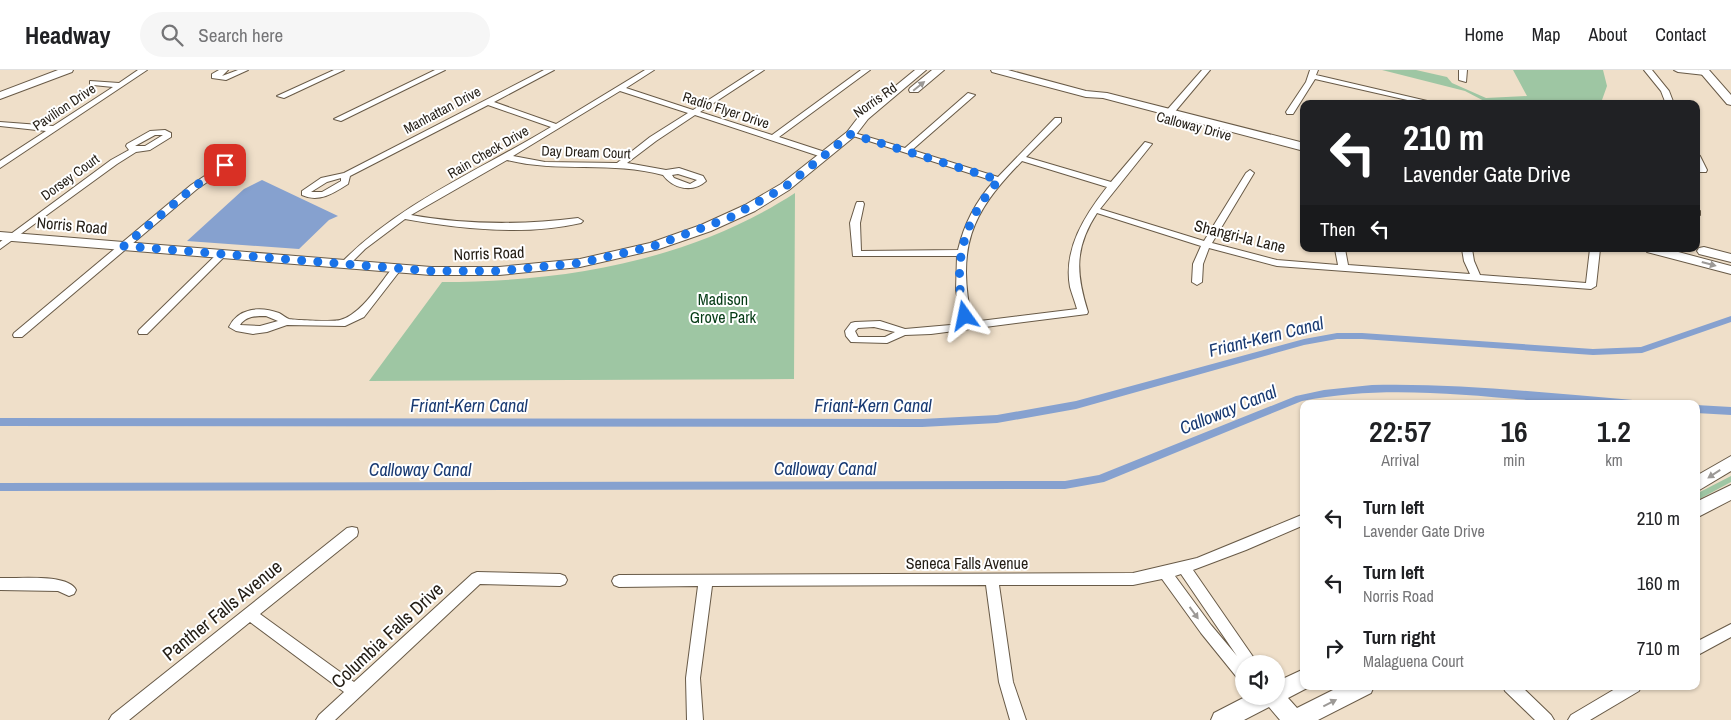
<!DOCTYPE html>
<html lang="en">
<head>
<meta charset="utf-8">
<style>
  body { margin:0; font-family:"Archivo Narrow",sans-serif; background:#f6f6f6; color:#202124; height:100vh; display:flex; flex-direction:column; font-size:19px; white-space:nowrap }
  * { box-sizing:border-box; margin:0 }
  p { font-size:16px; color:#757577 }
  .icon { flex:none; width:28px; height:28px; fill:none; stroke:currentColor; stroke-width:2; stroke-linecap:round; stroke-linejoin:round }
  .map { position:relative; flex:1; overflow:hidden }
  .sheet { position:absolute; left:1300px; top:330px; width:400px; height:290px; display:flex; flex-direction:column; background:#fff; border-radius:10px; box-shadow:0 1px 4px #0004 }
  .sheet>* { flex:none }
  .top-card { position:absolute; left:1300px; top:30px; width:400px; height:152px; border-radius:10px; box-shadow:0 1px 4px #0004; background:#202124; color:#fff; overflow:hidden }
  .buttons { position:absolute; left:1235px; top:585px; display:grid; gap:10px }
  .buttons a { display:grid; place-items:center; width:50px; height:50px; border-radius:50%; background:#fff; box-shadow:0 1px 4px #0004; font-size:25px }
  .pin { position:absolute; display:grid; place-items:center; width:42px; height:42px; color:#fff; margin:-21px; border-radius:10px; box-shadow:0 2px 8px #0006 }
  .me { position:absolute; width:55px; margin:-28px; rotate:348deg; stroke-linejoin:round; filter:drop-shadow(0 0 4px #0008) }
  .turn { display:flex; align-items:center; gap:18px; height:105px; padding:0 20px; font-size:22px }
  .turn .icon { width:65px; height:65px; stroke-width:2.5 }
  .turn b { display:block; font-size:35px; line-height:42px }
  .then { display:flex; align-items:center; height:48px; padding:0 20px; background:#0003; gap:10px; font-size:19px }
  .eta { display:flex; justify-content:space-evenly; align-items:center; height:85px; text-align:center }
  .eta b { font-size:30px; font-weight:600; line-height:35px }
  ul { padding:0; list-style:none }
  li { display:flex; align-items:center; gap:15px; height:65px; padding:0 20px }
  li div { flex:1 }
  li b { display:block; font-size:19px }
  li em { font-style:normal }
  header { display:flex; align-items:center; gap:30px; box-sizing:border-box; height:70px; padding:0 25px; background:#fff; border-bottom:1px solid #e0e0e0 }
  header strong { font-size:24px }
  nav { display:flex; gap:28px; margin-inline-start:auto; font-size:18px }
  .search { width:350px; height:45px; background:#f6f6f6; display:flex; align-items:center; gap:12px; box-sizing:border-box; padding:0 18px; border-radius:28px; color:#757577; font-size:19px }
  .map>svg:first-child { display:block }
  .green { fill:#9ec6a3 }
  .water { fill:#86a1cf }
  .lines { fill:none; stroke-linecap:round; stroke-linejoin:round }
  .canal { fill:#86a1cf; fill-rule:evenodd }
  .street-casing { stroke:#685a47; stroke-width:2 }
  .secondary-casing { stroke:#685a47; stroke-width:2 }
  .street { fill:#fff; fill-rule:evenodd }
  .secondary { fill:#fff; fill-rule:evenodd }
  .oneway { fill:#9c9996 }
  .route { stroke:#1a73e8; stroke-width:9; stroke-dasharray:0 16.2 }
  .labels { text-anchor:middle; stroke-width:4; stroke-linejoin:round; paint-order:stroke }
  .far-street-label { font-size:14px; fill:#231d15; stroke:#fff }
  .street-label { font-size:16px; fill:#231d15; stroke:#fff }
  .park-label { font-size:16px; fill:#053b15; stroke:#fff }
  .water-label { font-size:18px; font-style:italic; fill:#193a72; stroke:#fff }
  .near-street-label { font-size:19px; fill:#231d15; stroke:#fff }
</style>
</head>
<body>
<header>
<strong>Headway</strong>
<div class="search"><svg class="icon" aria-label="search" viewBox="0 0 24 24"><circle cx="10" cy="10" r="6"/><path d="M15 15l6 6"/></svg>Search here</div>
<nav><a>Home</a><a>Map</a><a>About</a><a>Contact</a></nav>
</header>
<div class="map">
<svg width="1731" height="650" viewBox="0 0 1731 650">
  <rect width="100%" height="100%" fill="#efdfc9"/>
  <path class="green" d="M1382 0H1416L1447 7 1452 13 1486 28 1527 26 1513 0H1603L1607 16 1602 30 1571 34H1486V32L1465 21Z
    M795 123 794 309 369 311 442 212C565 212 690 191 795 123Z
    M1731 406V412L1696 431V424Z"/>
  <path class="water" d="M262 110 338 146 329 150 299 179 187 171 244 119Z"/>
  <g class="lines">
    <path class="canal" d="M1731 246V252L1642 283 1593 285 1362 269H1337L1304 275 1076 339 997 353 922 357 0 356V348L922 349 997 345 1076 331 1304 269 1337 263H1362L1593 279 1641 277Z
      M1372 315C1459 313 1546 323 1633 330L1638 334C1620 334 1602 335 1584 334 1490 329 1396 312 1302 331L1104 412 1065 419 0 421V413L1065 411 1099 405 1296 326 1324 320Z
      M1696 335 1731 337V345L1696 343Z"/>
    <g class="street-casing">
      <path id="street" d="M138 0H147L0 98V91L46 61 0 56V52L53 56 113 17 93 15H90V11L119 13Z
        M219 0H228L222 6 238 0H248L226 10 212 8V4Z
        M334 0H344L284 28 277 26Z
        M435 0H445L341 51 334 49Z
        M544 0H554L494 32 556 54 645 0H654L626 18 693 40 755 0H764L700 42 772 65 861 0H870L779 67 828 83V87H822L695 45 656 71 627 93 666 100 679 98 703 106 706 111C693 123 673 119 663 105 612 91 558 103 507 90L411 145C467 155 522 155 578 148L583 151 581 153C524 166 461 159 405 149L365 179 348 196H342L340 194 342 192C400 133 480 100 551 57L488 35 350 106 348 114C334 123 319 133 302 125V121L321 108 344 103ZM620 21 688 43 650 67 617 93 545 92 513 86ZM678 104 697 110 690 114 674 108 672 105ZM341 108V111L322 122H311L327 112Z
        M1202 0H1210L1173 44H1167V40Z
        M1310 0H1318L1316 5 1440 34H1425L1315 9 1293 44H1287L1286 42 1306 12Z
        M1459 0H1467L1466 12 1459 10Z
        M1644 0H1652L1669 21 1674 34H1666L1661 21Z
        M1674 0H1698L1709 3 1705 5 1678 2Z
        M968 23 975 25 912 80 998 107 1055 48H1061V52L1026 87 1111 112 1145 72 1152 74 1100 139 1204 171 1246 103 1250 100 1254 103 1212 173 1277 190 1338 195 1335 179H1345L1348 195 1470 204 1464 191 1462 179H1472L1474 191 1480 205 1586 213 1590 179H1600L1596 216 1591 219 1277 196 1209 178 1203 194 1202 212 1197 215 1192 212 1193 194 1201 176 1097 143C1074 178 1076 204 1088 242L1087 244 931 264 905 265 887 273 851 272 846 266 845 261 851 253 855 252 880 251 905 259 962 254 956 220 957 186H853L850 153 856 134 857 132H863L864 134 860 153 861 181 958 180C964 154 976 131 994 111L847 64 851 62 905 78ZM1022 91 1107 117C1085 145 1063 179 1070 217 1072 224 1075 232 1077 239L972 252C957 178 969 145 1022 91ZM874 257 895 262 885 267H858L855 261 858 258Z
        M165 60 171 63V67L150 80 136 82 117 94 0 179V172L111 90 129 80 126 76 127 74 150 61ZM155 65H163L145 76H135Z
        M1696 84 1700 86 1707 100 1706 102H1700C1696 96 1696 91 1696 84Z
        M235 86 238 87V91L197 119 22 267H14L13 265 14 263 191 115Z
        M1696 140 1700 141V145L1696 146Z
        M222 181 225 182V186L147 264H139L138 262 139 260 219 182Z
        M397 195 402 198 364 247 345 256 287 255 267 262 253 264 236 261 229 257C238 238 260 236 279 243 283 245 286 248 289 249 295 250 334 252 340 250 361 245 380 213 394 196ZM266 246 278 251 260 256 240 255C246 246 256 246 266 246Z
        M1304 444V455L1246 480 1193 500 1258 594H1244V612L1239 610 1201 563 1162 509 1133 515H999L1013 612 1026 650H1010L999 612 986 515 712 516 700 608 703 650H687L686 608 698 516 619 517 614 515 612 511 614 507 619 505 1133 503 1197 488ZM1181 504 1237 586 1211 555 1175 506Z
        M352 457 357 458 358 462 357 466 260 544 354 612 472 504 477 502 560 504 565 506 567 510 565 514 560 516 480 514 335 650H316L319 645 344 622 250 552 129 650H109L112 645 347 458Z
        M0 508C17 509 68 503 76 520L74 524 69 526 58 521 0 520Z
        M1731 554V567L1696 586V572Z
        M1503 616H1521L1551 645 1554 650H1535L1505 621Z
        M1620 616H1641L1639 621 1590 650H1568L1571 645Z"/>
    </g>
    <g class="secondary-casing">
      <path id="secondary" d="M58 0H73L72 2 0 29V22Z
        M915 0H926L868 49 855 66 789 120 755 141 711 161 659 179 580 197 499 205H431L0 170V162L431 197H499L580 189 650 173 701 155 745 135 781 114 847 62 860 45Z
        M932 0H944L918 22H910L909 20 910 18Z
        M991 0H1008L1086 21 1107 23 1304 73V81L1103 28 1086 27 992 2Z
        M1698 0H1709L1731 25V35L1727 34Z
        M1704 177 1731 184V192L1699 184 1697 181 1699 178Z
        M1645 179H1667L1731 196V204L1647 182Z
        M1731 386V401L1696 422V406Z
        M1731 415V430L1696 448V432Z
        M1304 599V616H1311L1288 628 1297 638 1341 616H1374L1371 623 1318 650H1280L1269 637 1244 650H1211L1214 643 1247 626H1276V612Z"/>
    </g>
    <use href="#street" class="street"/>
    <use href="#secondary" class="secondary"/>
  </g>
  <defs><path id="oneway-solid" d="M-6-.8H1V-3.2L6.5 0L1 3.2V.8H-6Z" transform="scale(1.25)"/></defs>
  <g class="oneway">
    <use href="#oneway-solid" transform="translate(919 16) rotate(-39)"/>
    <use href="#oneway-solid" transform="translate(1709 194) rotate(15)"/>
    <use href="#oneway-solid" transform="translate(1714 404) rotate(147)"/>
    <use href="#oneway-solid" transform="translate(1194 543) rotate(54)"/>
    <use href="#oneway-solid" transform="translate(1330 633) rotate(-27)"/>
  </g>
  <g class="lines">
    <path class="route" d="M225 95 194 117 124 176 431 201H499L580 193 654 176 731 147 785 117 851 64 999 110C964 149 951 195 965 246"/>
  </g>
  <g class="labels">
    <g class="far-street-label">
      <text transform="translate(875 30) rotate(-35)" y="5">Norris Rd</text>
      <text transform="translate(64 37) rotate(-34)" y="5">Pavilion Drive</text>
      <text transform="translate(442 40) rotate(-28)" y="5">Manhattan Drive</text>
      <text transform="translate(726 40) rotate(18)" y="5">Radio Flyer Drive</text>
      <text transform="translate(1194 56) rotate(15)" y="5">Calloway Drive</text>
      <text transform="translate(488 82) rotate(-30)" y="5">Rain Check Drive</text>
      <text transform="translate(586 82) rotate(2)" y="5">Day Dream Court</text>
      <text transform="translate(70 107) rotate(-36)" y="5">Dorsey Court</text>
    </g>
    <g class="street-label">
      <text transform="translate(72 155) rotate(5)" y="6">Norris Road</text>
      <text transform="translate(1240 166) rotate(14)" y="6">Shangri-la Lane</text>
      <text transform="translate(489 183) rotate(-2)" y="6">Norris Road</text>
      <text x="967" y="499">Seneca Falls Avenue</text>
    </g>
    <g class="park-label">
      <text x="723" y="235">Madison<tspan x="723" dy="18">Grove Park</tspan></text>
    </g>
    <g class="water-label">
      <text transform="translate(1266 267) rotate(-14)" y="6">Friant-Kern Canal</text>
      <text x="469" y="342">Friant-Kern Canal</text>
      <text x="873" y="342">Friant-Kern Canal</text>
      <text transform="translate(1228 340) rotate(-22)" y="6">Calloway Canal</text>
      <text x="825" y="405">Calloway Canal</text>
      <text x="420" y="406">Calloway Canal</text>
    </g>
    <g class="near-street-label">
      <text transform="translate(222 540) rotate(-39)" y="7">Panther Falls Avenue</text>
      <text transform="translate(387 565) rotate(-43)" y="7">Columbia Falls Drive</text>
    </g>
  </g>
</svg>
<div class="buttons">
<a><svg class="icon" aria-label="sound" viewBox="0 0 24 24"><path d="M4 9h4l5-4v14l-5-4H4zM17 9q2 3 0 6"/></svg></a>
</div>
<div class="pin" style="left:225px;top:95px;background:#d93025"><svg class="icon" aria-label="arrive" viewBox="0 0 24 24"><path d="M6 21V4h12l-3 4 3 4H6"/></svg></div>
<svg class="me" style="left:965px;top:246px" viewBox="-20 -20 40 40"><path d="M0-17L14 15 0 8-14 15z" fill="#1a73e8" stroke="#fff" stroke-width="4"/></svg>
<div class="top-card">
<div class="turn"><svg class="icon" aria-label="left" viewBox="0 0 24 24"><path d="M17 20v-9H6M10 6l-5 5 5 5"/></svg><div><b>210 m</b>Lavender Gate Drive</div></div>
<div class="then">Then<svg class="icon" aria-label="left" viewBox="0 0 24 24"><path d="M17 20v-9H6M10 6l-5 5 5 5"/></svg></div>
</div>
<section class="sheet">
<div class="eta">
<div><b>22:57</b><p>Arrival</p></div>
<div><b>16</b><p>min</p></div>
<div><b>1.2</b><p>km</p></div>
</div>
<ul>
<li><svg class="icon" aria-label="left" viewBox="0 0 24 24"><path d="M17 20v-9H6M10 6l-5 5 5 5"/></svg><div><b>Turn left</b><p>Lavender Gate Drive</p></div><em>210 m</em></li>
<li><svg class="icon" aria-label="left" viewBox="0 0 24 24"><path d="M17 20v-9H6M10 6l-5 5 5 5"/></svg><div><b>Turn left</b><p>Norris Road</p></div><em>160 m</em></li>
<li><svg class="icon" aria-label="right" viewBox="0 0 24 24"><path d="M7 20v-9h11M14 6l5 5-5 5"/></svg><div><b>Turn right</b><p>Malaguena Court</p></div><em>710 m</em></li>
</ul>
</section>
</div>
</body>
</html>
